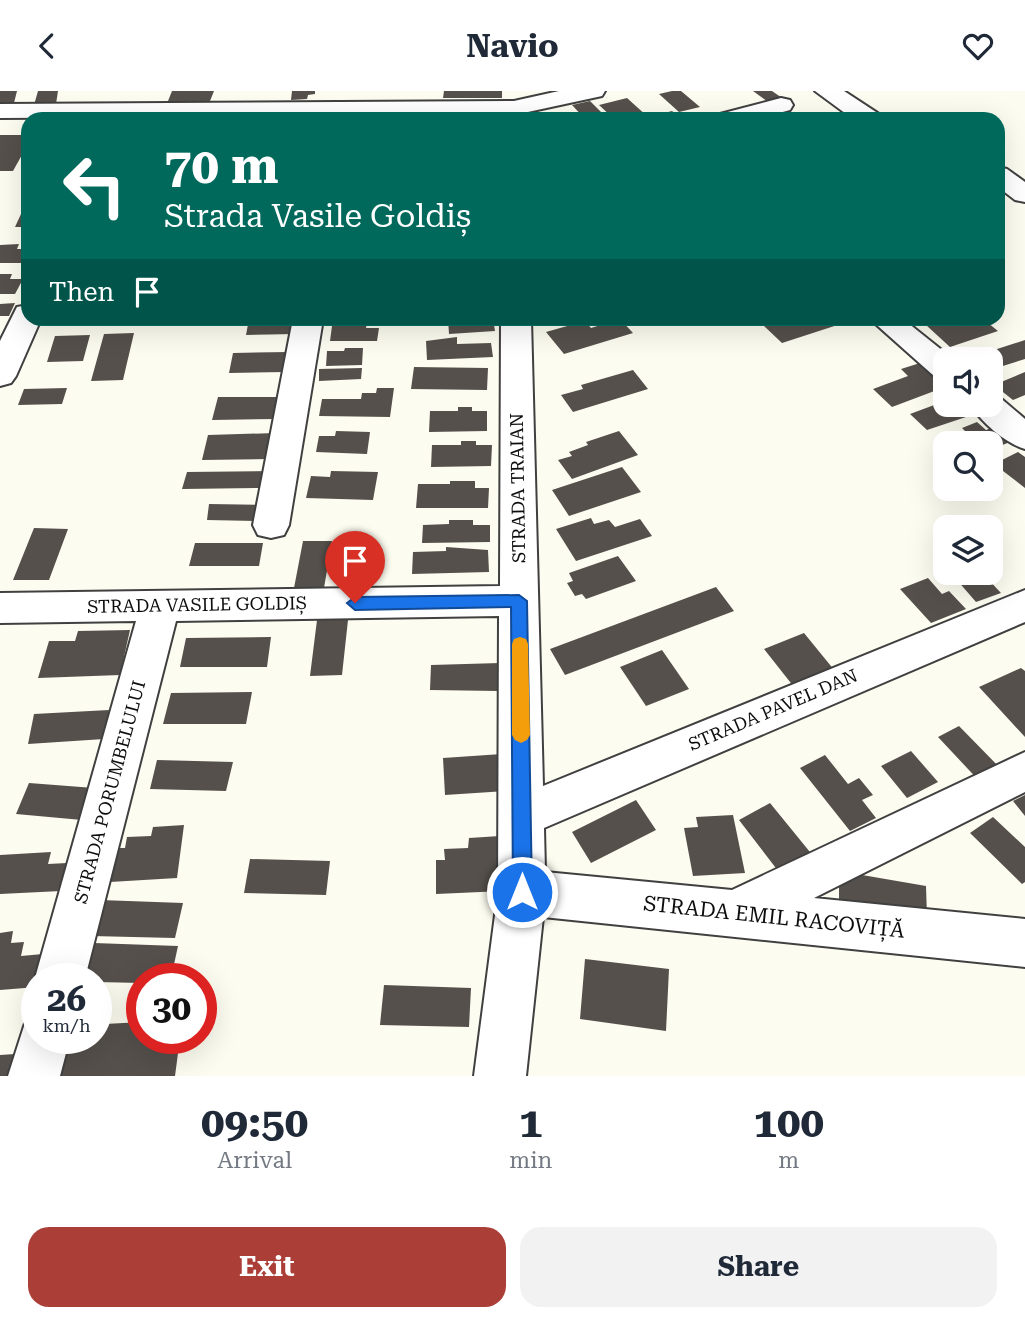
<!DOCTYPE html>
<html lang="en">
<head>
<meta charset="utf-8">
<style>
  body { margin:0; font-family:"Roboto Serif",serif; background:#f2f2f3; color:#1f2937; height:100vh; display:flex; flex-direction:column; font-size:26px; white-space:nowrap }
  * { box-sizing:border-box; margin:0 }
  p { font-size:23px; color:#747a83 }
  .icon { flex:none; width:38px; height:38px; fill:none; stroke:currentColor; stroke-width:2; stroke-linecap:round; stroke-linejoin:round }
  .map { position:relative; height:985px; overflow:hidden }
  .sheet { display:flex; flex-direction:column; background:#fff; flex:1 }
  .sheet>* { flex:none }
  .top-card { position:absolute; left:21px; top:21px; width:984px; height:214px; border-radius:21px; box-shadow:0 7px 28px #0002; background:#00695c; color:#fff; overflow:hidden }
  .buttons { position:absolute; left:933px; top:256px; display:grid; gap:14px }
  .buttons a { display:grid; place-items:center; width:70px; height:70px; border-radius:14px; background:#fff; box-shadow:0 7px 28px #0002; font-size:35px }
  .speed { position:absolute; left:21px; top:872px; display:flex; gap:14px; font-size:35px; font-weight:700; text-align:center }
  .speed>* { display:grid; place-content:center; width:91px; height:91px; border-radius:50%; background:#fff; box-shadow:0 7px 28px #0002; line-height:1 }
  .speed small { font-size:18px; font-weight:400 }
  .speed .limit { border:10px solid #d22; background:#fff; color:#111 }
  .pin { position:absolute; display:grid; place-items:center; width:60px; height:60px; color:#fff; margin:-72px -30px; border-radius:50% 50% 50% 0; rotate:-45deg; box-shadow:0 0 7px #0007 }
  .pin .icon { rotate:45deg }
  .me { position:absolute; width:77px; margin:-38px; rotate:0deg; stroke-linejoin:round; filter:drop-shadow(0 0 5px #0008) }
  .turn { display:flex; align-items:center; gap:24px; height:147px; padding:0 28px; font-size:32px }
  .turn .icon { width:91px; height:91px; stroke-width:2.5 }
  .turn b { display:block; font-size:49px; line-height:60px }
  .then { display:flex; align-items:center; height:66px; padding:0 28px; background:#0003; gap:14px; font-size:26px }
  .eta { display:flex; justify-content:space-evenly; align-items:center; height:119px; text-align:center }
  .eta b { font-size:42px; font-weight:700; line-height:49px }
  .button { display:flex; gap:14px; margin-top:auto; padding:14px 28px }
  .button a { flex:1; height:80px; border-radius:21px; background:#ab3f38; color:#fff; font-size:28px; font-weight:700; line-height:80px; text-align:center }
  .button a+a { background:#f2f2f3; color:#1f2937 }
  header { display:flex; justify-content:space-between; align-items:center; height:91px; padding:0 28px; background:#fff; font-size:32px; font-weight:700 }
  .map>svg:first-child { display:block }
  .building { fill:#55504b }
  .lines { fill:none; stroke-linecap:round; stroke-linejoin:round }
  .minor-casing { stroke:#404040; stroke-width:4 }
  .minor { fill:#fff; fill-rule:evenodd }
  .route { fill:#1a73e8; stroke:#114b97; stroke-width:2 }
  .slow { fill:#f59e0b }
  .labels { text-anchor:middle; stroke-width:7; stroke-linejoin:round; paint-order:stroke }
  .street-label { font-size:18px; fill:#0d0d0d; stroke:#fff }
  .near-street-label { font-size:21px; fill:#0d0d0d; stroke:#fff }
</style>
</head>
<body>
<header><svg class="icon" aria-label="back" viewBox="0 0 24 24"><path d="M15 5l-7 7 7 7"/></svg>Navio<svg class="icon" aria-label="heart" viewBox="0 0 24 24"><path d="M12 20l-8-8c-3-5 5-10 8-4 3-6 11-1 8 4z"/></svg></header>
<div class="map">
<svg width="1025" height="985" viewBox="0 0 1025 985">
  <rect width="100%" height="100%" fill="#fdfcf0"/>
  <path class="building" d="M0 0H17L13 16 0 17Z
    M38 0H58L56 13 34 14Z
    M172 0H214L210 10H168Z
    M292 0H315V3L308 4 307 8 291 9Z
    M444 0H502V7H443Z
    M672 0H681L700 16 679 21 659 3Z
    M753 0H772L785 9 771 13Z
    M627 7 648 26 614 28 599 14Z
    M590 10 608 28H585L572 14Z
    M672 20 682 28H656L653 25Z
    M788 20 800 28H775L770 25Z
    M0 44H28V53L13 80H0Z
    M21 123H28V136H15Z
    M19 153 17 158H28V172H0V154Z
    M0 183H12L10 188H23L15 203H0Z
    M15 212 9 225H0V213Z
    M249 228H298L296 243 246 244Z
    M448 228H493L495 240 449 243Z
    M620 228 633 242 564 263 546 241 585 230 591 237Z
    M786 228H856L782 252 764 235Z
    M948 228H983L998 240 950 256 926 234Z
    M349 233H367L366 237H379L377 250H330L332 235H349Z
    M134 242 123 289 91 290 104 243Z
    M90 244 83 270 47 271 55 245Z
    M457 246V253L491 252 493 266 427 269 426 250Z
    M1025 249V268L990 279V268H966Z
    M345 257H363L362 274 326 275 327 260H344Z
    M288 261 285 281 229 282 233 262Z
    M920 272 945 296 892 316 873 298 908 285 901 278Z
    M414 276 488 277 487 299 411 298Z
    M362 277 361 288 319 290V278Z
    M633 279 648 298 573 321 561 304 583 298 581 294Z
    M1025 281V304L1013 309 994 294Z
    M67 297 62 313 18 314 24 298Z
    M377 297H394L390 326 319 325 322 308H361L362 302H376Z
    M218 306H281L277 328 212 329Z
    M945 310V313H969L978 322 927 339 910 323Z
    M458 316H472V320H487V340L429 341 430 320H458Z
    M977 331 986 339 998 334 1015 349 990 359V352H945V357L941 353 968 343 962 337Z
    M336 340 370 341 367 363 316 361 319 345H335Z
    M619 340 638 364 572 388 558 369 572 365 569 361 588 354 586 351Z
    M275 342 271 368 202 369 208 344Z
    M461 350H476V354H492L491 375 431 376 432 354H461Z
    M1018 361 1025 366V397L994 373Z
    M622 376 641 401 569 425 552 399Z
    M271 380 264 397 182 398 187 381Z
    M331 380 378 381 373 409 306 407 311 385 330 386Z
    M450 390H475V397H489L488 417H416L418 393H450Z
    M209 413 265 414 260 430 207 429Z
    M591 427 594 433 609 429 615 436 640 428 652 445 576 470 556 438Z
    M449 429H473V434H490V451L422 452 423 434 449 433Z
    M34 437 68 438 49 489H13Z
    M303 450H332L324 497H294Z
    M195 452H263L259 475H189Z
    M446 456 488 459 489 481 412 483 413 461 446 460Z
    M618 465 636 490 586 508 582 503 575 505 567 492 573 490 569 482Z
    M950 481H994L985 485 1001 502 976 511Z
    M928 487 942 503 949 500 966 518 931 532 900 498Z
    M716 496 734 520 565 584 550 558Z
    M317 529H348L342 584 310 585Z
    M130 539 120 584 38 587 49 550H75L78 540Z
    M804 542 835 580 794 596 764 558Z
    M271 546 267 576H180L186 547Z
    M662 559 689 598 646 615 620 576Z
    M500 572 498 600 430 599 431 574Z
    M1021 577 1025 580V646L979 596Z
    M252 601 246 633H163L171 602Z
    M109 619 104 648 28 653 34 623Z
    M959 635 1004 681 983 694 938 646Z
    M911 660 938 691 907 707 881 675Z
    M502 663 506 700 445 704 443 667Z
    M825 664 848 693 859 687 873 704 862 709 876 727 850 740 800 677Z
    M157 669 233 671 226 700 150 698Z
    M29 692 94 697 82 729 16 723Z
    M1025 704V725L1013 710Z
    M636 709 656 739 591 772 572 741Z
    M770 712 814 766 782 785 739 729Z
    M733 724 745 782 693 785 684 737 698 736 696 726Z
    M993 726 1025 756V791L1022 793 970 742Z
    M184 734 177 787 110 791 116 757H125L127 746 151 745 153 736Z
    M500 745 503 800 436 803V769H445L444 758 468 757 469 747Z
    M51 761 48 773 67 772 61 800 0 803V764Z
    M250 768 330 770 326 804 244 802Z
    M839 780 926 795 927 826 839 809Z
    M100 809 183 812 175 847 91 845Z
    M13 840 11 852 24 851 21 865 43 863 37 896 0 899V842Z
    M94 852 178 855 171 887H142V892L96 891V887H84Z
    M585 868 669 878 666 940 580 928Z
    M384 894 471 897 469 936 380 934Z
    M108 918 105 933 142 931V947H180L175 985H60L68 947H96V919Z
    M15 963 11 985H0V964Z"/>
  <g class="lines">
    <g class="minor-casing">
      <path id="minor" d="M559 0H605L602 5 514 24 0 27V13L514 10Z
        M815 0H844L879 23 883 28H853Z
        M781 7 790 9 793 14 790 19 757 28H716L720 23Z
        M998 76 1007 78 1025 91V111L1015 109 998 96Z
        M28 214V228H41L16 285 11 292 0 295V250L17 216Z
        M293 228H323L289 434 284 444 271 447 258 444 253 434Z
        M501 228H531L543 695 1025 499V531L544 737 545 781 732 799 1025 661V701L814 807 1025 828V876L543 826 526 985H474L498 801 499 525 176 530 85 887H37V891L35 887 136 530 0 532V502L500 495Z
        M870 228H903L953 268H945V288L934 285Z
        M990 303 998 305 1025 328V358C1005 352 981 331 970 313H990Z
        M37 924V947H70L60 985H8L26 929Z"/>
    </g>
    <use href="#minor" class="minor"/>
  </g>
  <path class="route" d="M519 504 527 510 532 801 529 807 522 810 515 807 513 801 511 516 355 519 347 512 355 506Z"/>
  <path class="slow" d="M520 546 526 548 528 553 530 644 527 649 521 652 515 649 512 644V553L514 548Z"/>
  <g class="labels">
    <g class="street-label">
      <text transform="translate(518 397) rotate(-91)" y="6">STRADA TRAIAN</text>
      <text transform="translate(197 514) rotate(-1)" y="6">STRADA VASILE GOLDIȘ</text>
      <text transform="translate(773 619) rotate(-23)" y="6">STRADA PAVEL DAN</text>
      <text transform="translate(110 701) rotate(-75)" y="6">STRADA PORUMBELULUI</text>
    </g>
    <g class="near-street-label">
      <text transform="translate(774 826) rotate(6)" y="7">STRADA EMIL RACOVIȚĂ</text>
    </g>
  </g>
</svg>
<div class="buttons">
<a><svg class="icon" aria-label="sound" viewBox="0 0 24 24"><path d="M4 9h4l5-4v14l-5-4H4zM17 9q2 3 0 6"/></svg></a>
<a><svg class="icon" aria-label="search" viewBox="0 0 24 24"><circle cx="10" cy="10" r="6"/><path d="M15 15l6 6"/></svg></a>
<a><svg class="icon" aria-label="layers" viewBox="0 0 24 24"><path d="M12 4l9 5-9 5-9-5zM3 14l9 5 9-5"/></svg></a>
</div>
<div class="speed"><div>26<small>km/h</small></div><div class="limit">30</div></div>
<div class="pin" style="left:355px;top:512px;background:#d93025"><svg class="icon" aria-label="arrive" viewBox="0 0 24 24"><path d="M6 21V4h12l-3 4 3 4H6"/></svg></div>
<svg class="me" style="left:522px;top:801px" viewBox="-20 -20 40 40"><circle r="17" fill="#1a73e8" stroke="#fff" stroke-width="3"/><path d="M0-11L8 9 0 5-8 9z" fill="#fff"/></svg>
<div class="top-card">
<div class="turn"><svg class="icon" aria-label="left" viewBox="0 0 24 24"><path d="M17 20v-9H6M10 6l-5 5 5 5"/></svg><div><b>70 m</b>Strada Vasile Goldiș</div></div>
<div class="then">Then<svg class="icon" aria-label="arrive" viewBox="0 0 24 24"><path d="M6 21V4h12l-3 4 3 4H6"/></svg></div>
</div>
</div>
<section class="sheet">
<div class="eta">
<div><b>09:50</b><p>Arrival</p></div>
<div><b>1</b><p>min</p></div>
<div><b>100</b><p>m</p></div>
</div>
<div class="button"><a>Exit</a><a>Share</a></div>
</section>
</body>
</html>
